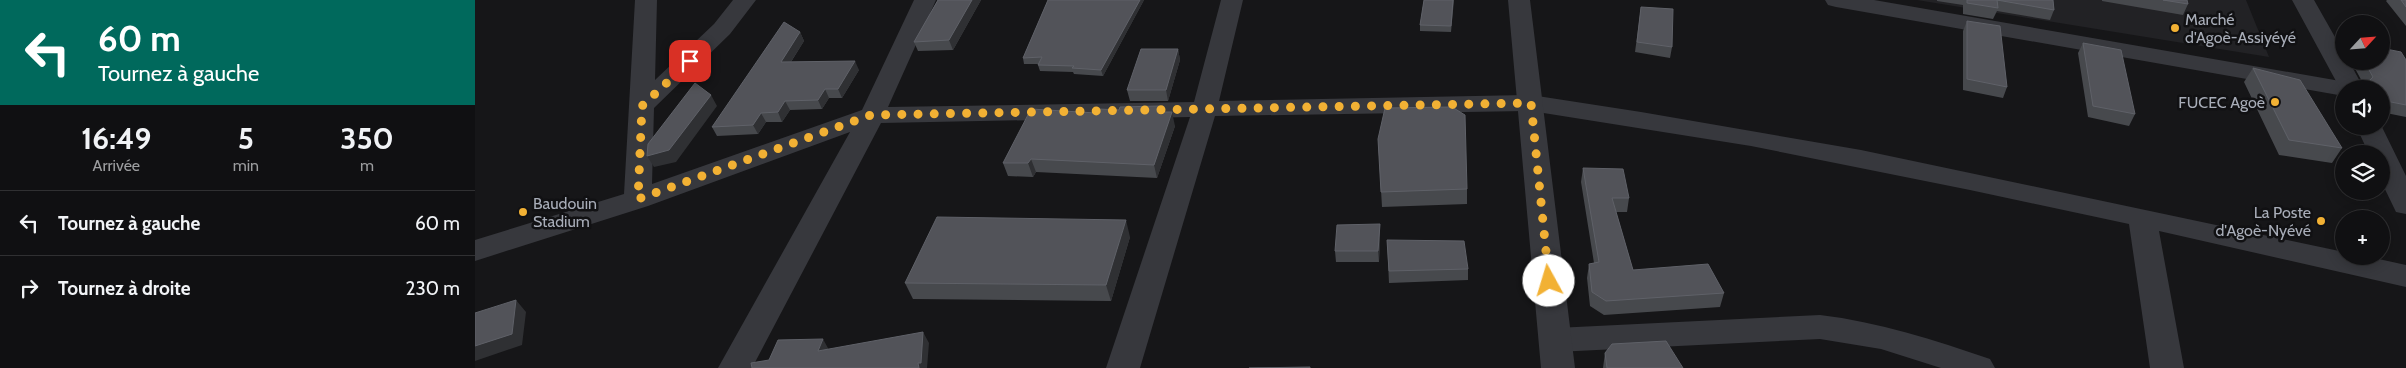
<!DOCTYPE html>
<html lang="fr">
<head>
<meta charset="utf-8">
<style>
  body { margin:0; font-family:Cabin,sans-serif; background:#1e1e20; color:#f1f3f6; height:100vh; display:flex; flex-direction:column; font-size:19px; white-space:nowrap }
  * { box-sizing:border-box; margin:0 }
  p { font-size:16px; color:#9c9d9f }
  .icon { flex:none; width:28px; height:28px; fill:none; stroke:currentColor; stroke-width:2; stroke-linecap:round; stroke-linejoin:round }
  .map { position:relative; flex:1; overflow:hidden }
  .drawer { display:flex; flex-direction:column; background:#101012; width:475px }
  .drawer>* { flex:none }
  .banner { background:#00695c; color:#fff; overflow:hidden }
  .needle { width:32px; rotate:64deg }
  .tools { position:absolute; left:1860px; top:15px; display:grid; gap:10px }
  .tools a { display:grid; place-items:center; width:55px; height:55px; border-radius:50%; background:#101012; box-shadow:0 2px 12px #0003,0 0 0 1px #303032; font-size:25px }
  .pin { position:absolute; display:grid; place-items:center; width:42px; height:42px; color:#fff; margin:-21px; border-radius:10px; box-shadow:0 2px 8px #0006 }
  .me { position:absolute; width:55px; margin:-28px; rotate:354deg; stroke-linejoin:round; filter:drop-shadow(0 0 4px #0008) }
  .turn { display:flex; align-items:center; gap:18px; height:105px; padding:0 15px; font-size:22px }
  .turn .icon { width:65px; height:65px; stroke-width:2.5 }
  .turn b { display:block; font-size:35px; line-height:42px }
  .eta { display:flex; justify-content:space-evenly; align-items:center; height:85px; text-align:center }
  .eta b { font-size:30px; font-weight:700; line-height:35px }
  ul { padding:0; list-style:none }
  li { display:flex; align-items:center; gap:15px; height:65px; padding:0 15px; border-top:1px solid #303032 }
  li div { flex:1 }
  li b { display:block; font-size:19px }
  li em { font-style:normal }
  main { display:flex; flex:1; min-height:0 }
  .map>svg:first-child { display:block }
  .built { fill:#222225 }
  .lines { fill:none; stroke-linecap:round; stroke-linejoin:round }
  .minor { fill:#37383d; fill-rule:evenodd }
  .tertiary { fill:#37383d; fill-rule:evenodd }
  .wall { fill:#47494d }
  .shaded-wall { fill:#2f3033 }
  .building { fill:#525359; stroke:#5f6168 }
  .route { stroke:#f2b134; stroke-width:9; stroke-dasharray:0 16.2 }
  .poi-dot { fill:#f2b134; stroke:#111113; stroke-width:2 }
  .labels { text-anchor:middle; stroke-width:5; stroke-linejoin:round; paint-order:stroke }
  .poi-label { font-size:16px; fill:#a8adb8; stroke:#111113; text-anchor:start }
</style>
</head>
<body>
<main>
<section class="drawer">
<div class="banner">
<div class="turn"><svg class="icon" aria-label="left" viewBox="0 0 24 24"><path d="M17 20v-9H6M10 6l-5 5 5 5"/></svg><div><b>60 m</b>Tournez à gauche</div></div>
</div>
<div class="eta">
<div><b>16:49</b><p>Arrivée</p></div>
<div><b>5</b><p>min</p></div>
<div><b>350</b><p>m</p></div>
</div>
<ul>
<li><svg class="icon" aria-label="left" viewBox="0 0 24 24"><path d="M17 20v-9H6M10 6l-5 5 5 5"/></svg><div><b>Tournez à gauche</b></div><em>60 m</em></li>
<li><svg class="icon" aria-label="right" viewBox="0 0 24 24"><path d="M7 20v-9h11M14 6l5 5-5 5"/></svg><div><b>Tournez à droite</b></div><em>230 m</em></li>
</ul>
</section>
<div class="map">
<svg width="1931" height="368" viewBox="0 0 1931 368">
  <rect width="100%" height="100%" fill="#161618"/>
  <path class="built" d="M1442 0H1771L1794 57Z"/>
  <g class="lines">
    <path class="minor" d="M160 0H182L180 80 239 24 258 0H281L255 34 179 108 177 184 387 110 439 0H461L413 107 719 102 746 0H768L744 101 1056 95 1166 112 1386 150 1869 252V256H1890L1931 265V287L1684 231 1709 368H1675L1654 224 1495 190 1276 146 1056 111 740 116 665 368H631L715 117 406 123 277 368H243L375 132 173 206 0 261V240L149 194Z
      M1350 0H1399L1871 82 1880 84 1883 89H1869V96L1361 7 1353 5Z
      M1345 315C1404 322 1459 340 1515 359L1520 368H1466L1406 349 1345 339 1081 352 1070 349 1065 340 1070 331 1081 328Z"/>
    <path class="tertiary" d="M1033 0H1055L1100 368H1066Z
      M1817 0H1839L1869 53V61H1874L1889 89H1869L1868 94Z
      M1906 125 1931 176V214L1921 212 1906 181V154H1894L1881 126Z"/>
  </g>
  <path class="wall" d="M463 0H506L478 50 443 51 439 42Z
    M573 0H669L628 76 599 74 598 72 565 71 563 65 564 64H549L548 58Z
    M949 0H979L976 32 945 31V25Z
    M1462 0H1578L1579 10 1575 20 1522 11 1518 19 1488 14V5L1462 1Z
    M1627 0H1712L1713 4 1708 15 1627 1Z
    M1912 0H1931V26L1911 1Z
    M1166 7 1197 47 1195 58 1160 52Z
    M1492 21 1532 87 1528 98 1488 90V31Z
    M325 32 329 41 316 62 384 70 367 98H354L347 109 315 110 307 122H291L283 134 242 136 237 127Z
    M1608 43 1660 114 1654 126 1613 117 1603 53Z
    M703 49 705 60 693 101H655L652 90Z
    M1931 60V117L1906 112V89H1889L1890 87 1876 61H1906Z
    M1778 68 1867 148 1857 163 1804 155 1769 82Z
    M686 112 700 126 682 178 561 172 558 177 533 176 528 163 621 113Z
    M903 139 992 189V204L907 207Z
    M1108 168 1154 198 1152 212H1141L1158 270 1249 293 1245 307 1129 315 1115 306 1112 278 1114 264 1119 263 1106 182Z
    M905 224V235L904 262H861L860 251Z
    M655 237 636 301 438 299 430 283Z
    M912 240 993 269V280L914 283Z
    M1130 353 1208 368H1128Z"/>
  <path class="shaded-wall" d="M497 0H506L478 50 474 40Z
    M665 0H669L628 76 626 70Z
    M325 32 329 41 310 71 306 62Z
    M703 49 705 60 693 101 691 90Z
    M380 61 384 70 367 98 363 89Z
    M350 89 354 98 347 109 343 100Z
    M236 95 242 106 201 162 179 167 172 156Z
    M310 101 315 110 307 122 303 112Z
    M697 112 700 126 682 178 679 165Z
    M286 113 291 122 283 134 278 125Z
    M556 159 561 172 558 177 553 163Z
    M651 220 655 237 636 301 631 285Z
    M905 224V235L904 262 903 251Z
    M41 300 51 312 47 345 0 361V346Z
    M448 332 454 343 452 368H444L443 363Z
    M348 339 354 350 343 351Z"/>
  <path class="building" d="M463 0H497L474 40 439 42Z
    M573 0H665L626 70 597 68 599 66 563 65 567 57 548 58Z
    M949 0H978L976 26 945 25Z
    M1492 0H1578L1579 10 1522 0 1523 8 1492 3Z
    M1688 0H1712L1713 4Z
    M1926 0H1931V7Z
    M1166 7 1198 9 1197 47 1162 42Z
    M1492 21 1525 26 1532 87 1492 79Z
    M309 22 325 32 306 62 380 61 363 89H350L343 100 310 101 303 112 286 113 278 125 237 127Z
    M1608 43 1646 50 1660 114 1618 106Z
    M1906 48 1926 52 1931 60V105L1906 100V89H1900L1895 80 1898 77 1889 61H1906Z
    M666 49H703L691 90H652Z
    M1778 68 1825 80 1867 148 1814 140Z
    M220 83 236 95 194 150 172 156 173 144Z
    M684 106 683 112H697L679 165 556 159 553 163H528L556 109 621 113 624 109 644 110 645 107Z
    M977 107 990 115 992 189 906 192 903 139 910 108Z
    M1108 168 1148 169 1154 198H1137L1158 270 1233 264 1249 293 1131 301 1117 292 1114 264 1124 262Z
    M462 217 651 220 631 285 430 283Z
    M905 224 903 251H860L862 225Z
    M912 240 989 241 993 269 914 271Z
    M41 300 37 334 0 346V313Z
    M448 332 446 363H443L444 368H277L276 363 294 360 303 340 348 339 343 351Z
    M1191 341 1208 368H1132L1130 353 1137 344Z
    M835 367V368H774Z"/>
  <g class="lines">
    <path class="route" d="M215 61 167 106 163 199 396 115 1056 103 1074 281"/>
  </g>
  <g class="poi-dot">
    <circle cx="1700" cy="28" r="5"/>
    <circle cx="1800" cy="102" r="5"/>
    <circle cx="48" cy="212" r="5"/>
    <circle cx="1846" cy="221" r="5"/>
  </g>
  <g class="labels">
    <g class="poi-label">
      <text x="1710" y="25">Marché<tspan x="1710" dy="18">d'Agoè-Assiyéyé</tspan></text>
      <text x="1790" y="108" text-anchor="end">FUCEC Agoè</text>
      <text x="58" y="209">Baudouin<tspan x="58" dy="18">Stadium</tspan></text>
      <text x="1836" y="218" text-anchor="end">La Poste<tspan x="1836" dy="18">d'Agoè-Nyévé</tspan></text>
    </g>
  </g>
</svg>
<div class="tools">
<a><svg class="needle" viewBox="-14 -14 28 28"><path d="M0-13l5 13h-10z" fill="#e53935"/><path d="M0 13l5-13h-10z" fill="#9c9d9f"/></svg></a>
<a><svg class="icon" aria-label="sound" viewBox="0 0 24 24"><path d="M4 9h4l5-4v14l-5-4H4zM17 9q2 3 0 6"/></svg></a>
<a><svg class="icon" aria-label="layers" viewBox="0 0 24 24"><path d="M12 4l9 5-9 5-9-5zM3 14l9 5 9-5"/></svg></a>
<a>+</a>
</div>
<div class="pin" style="left:215px;top:61px;background:#d93025"><svg class="icon" aria-label="arrive" viewBox="0 0 24 24"><path d="M6 21V4h12l-3 4 3 4H6"/></svg></div>
<svg class="me" style="left:1074px;top:281px" viewBox="-20 -20 40 40"><circle r="19" fill="#fff"/><path d="M0-13L10 11 0 6-10 11z" fill="#f2b134"/></svg>
</div>
</main>
</body>
</html>
